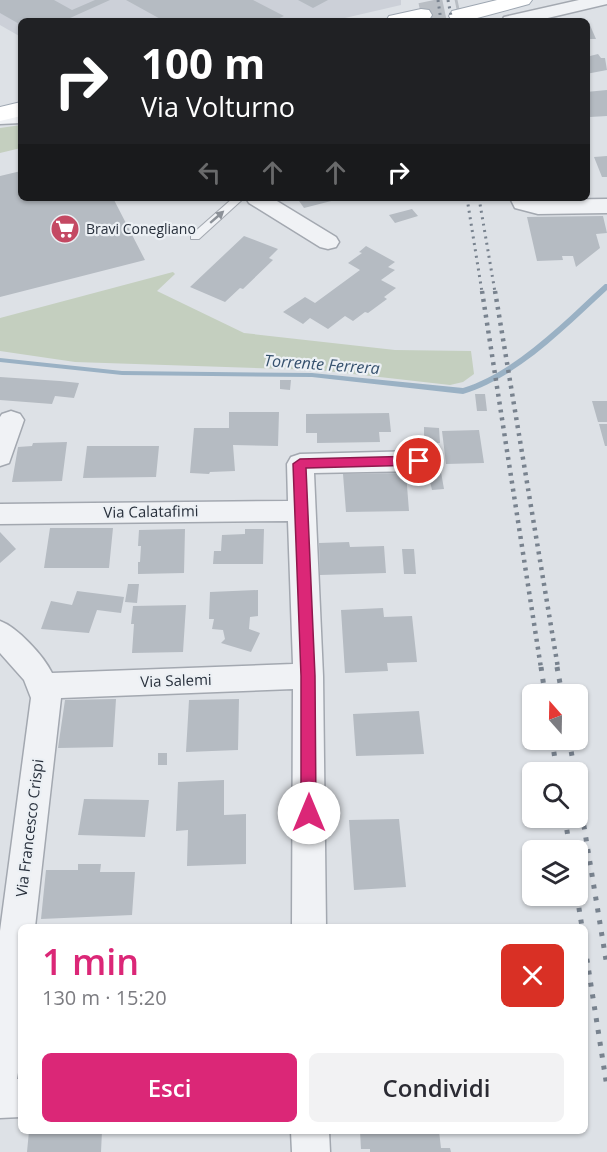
<!DOCTYPE html>
<html lang="it">
<head>
<meta charset="utf-8">
<style>
  body { margin:0; font-family:"Open Sans",sans-serif; background:#f2f2f3; color:#2b2b33; height:100vh; display:flex; flex-direction:column; font-size:22px; white-space:nowrap }
  * { box-sizing:border-box; margin:0 }
  p { font-size:20px; color:#7c7c81 }
  .icon { flex:none; width:33px; height:33px; fill:none; stroke:currentColor; stroke-width:2; stroke-linecap:round; stroke-linejoin:round }
  .map { position:relative; flex:1; overflow:hidden }
  .drawer { position:absolute; left:18px; top:924px; width:570px; height:210px; display:flex; flex-direction:column; background:#fff; border-radius:9px; box-shadow:0 2px 4px #0004 }
  .drawer>* { flex:none }
  .hud { position:absolute; left:18px; top:18px; width:572px; height:183px; border-radius:9px; box-shadow:0 2px 4px #0004; background:#202124; color:#fff; overflow:hidden }
  .needle { width:39px; rotate:340deg }
  .buttons { position:absolute; left:522px; top:684px; display:grid; gap:12px }
  .buttons a { display:grid; place-items:center; width:66px; height:66px; border-radius:9px; background:#fff; box-shadow:0 2px 4px #0004; font-size:30px }
  .pin { position:absolute; display:grid; place-items:center; width:51px; height:51px; color:#fff; margin:-26px; border:3px solid #fff; border-radius:50%; box-shadow:0 2px 6px #0007 }
  .me { position:absolute; width:66px; margin:-33px; rotate:0deg; stroke-linejoin:round; filter:drop-shadow(0 0 4px #0008) }
  .turn { display:flex; align-items:center; gap:21px; height:126px; padding:0 24px; font-size:27px }
  .turn .icon { width:78px; height:78px; stroke-width:2.5 }
  .turn b { display:block; font-size:42px; line-height:51px }
  .lanes { display:flex; align-items:center; height:57px; padding:0 24px; background:#0003; justify-content:center; gap:30px; direction:ltr }
  .lanes .off { opacity:.35 }
  .round { display:grid; place-items:center; flex:none; width:63px; height:63px; border-radius:9px; background:#f2f2f3 }
  .head { display:flex; align-items:center; justify-content:space-between; height:102px; padding:0 24px }
  h1 { font-size:36px; font-weight:600; line-height:45px; color:#db2777 }
  .primary-button { display:flex; gap:12px; margin-top:auto; padding:12px 24px }
  .primary-button a { flex:1; height:69px; border-radius:9px; background:#db2777; color:#fff; font-size:24px; font-weight:600; line-height:69px; text-align:center }
  .primary-button a+a { background:#f2f2f3; color:#2b2b33 }
  .map>svg:first-child { display:block }
  .built { fill:#ccd0d8 }
  .green { fill:#c4cfbf }
  .lines { fill:none; stroke-linecap:round; stroke-linejoin:round }
  .stream { fill:#9ab1c4; fill-rule:evenodd }
  .building { fill:#b5bbc2 }
  .primary-tunnel { stroke:#b9bec4; stroke-width:24; stroke-dasharray:24 12; stroke-linecap:butt }
  .lane-casing { stroke:#a3a8b0; stroke-width:2 }
  .street-casing { stroke:#a3a8b0; stroke-width:3 }
  .primary-casing { stroke:#9da6b1; stroke-width:2 }
  .lane { fill:#f0f2f5; fill-rule:evenodd }
  .street { fill:#f0f2f5; fill-rule:evenodd }
  .primary { fill:#fff; fill-rule:evenodd }
  .rail-far2 { stroke:#78828e; stroke-width:3; stroke-dasharray:2 4.5; stroke-linecap:butt }
  .rail-far1 { stroke:#78828e; stroke-width:4.5; stroke-dasharray:3 5; stroke-linecap:butt }
  .rail { stroke:#78828e; stroke-width:5; stroke-dasharray:4 8; stroke-linecap:butt }
  .oneway { fill:#8c9198 }
  .route { fill:#db2777; stroke:#8e194d; stroke-width:1.5 }
  .labels { text-anchor:middle; stroke-width:4.5; stroke-linejoin:round; paint-order:stroke }
  .far-poi-label { font-size:14px; fill:#28303c; stroke:#ecf0f4; text-anchor:start }
  .street-label { font-size:15px; fill:#28303c; stroke:#ecf0f4 }
  .water-label { font-size:16px; font-style:italic; fill:#35516d; stroke:#ecf0f4 }
</style>
</head>
<body>
<div class="map">
<svg width="607" height="1152" viewBox="0 0 607 1152">
  <rect width="100%" height="100%" fill="#dde1e6"/>
  <path class="built" d="M0 0H401V5L332 21H21V37L0 25Z"/>
  <path class="green" d="M21 125V148L0 153V128Z
    M173 272 175 274 157 291 244 333 395 350 471 351 474 374 463 382 450 385 318 370 75 362 0 351V318Z"/>
  <g class="lines">
    <path class="stream" d="M605 284H607V290C564 329 520 376 463 394L312 377 122 375 0 362V358L122 371 312 373 463 388C517 371 563 322 605 284Z"/>
  </g>
  <path class="building" d="M0 0H54L72 10 95 0H110L70 18 73 20 70 21H21V25L0 13Z
    M126 0H253L284 16 273 21H164Z
    M298 0H328L313 8Z
    M586 23H589L596 39H586Z
    M598 54 601 58H605L607 70 586 74V57Z
    M607 90V116L590 117 586 110V92Z
    M607 156V177H602L594 157Z
    M21 171V198H113L145 260 0 297V176Z
    M297 198H339V199L304 208Z
    M412 209 418 216 395 223 389 215Z
    M603 216 607 233 596 234 600 248 576 267 573 256H562L563 260 537 261 527 217Z
    M244 236 278 249 269 258 273 260 243 289 240 288 225 302 190 287Z
    M366 246 395 262 388 267 395 270 381 280 396 288 384 297 387 299 368 313 365 312 353 321 345 316 328 329 310 318 303 324 283 312 305 297 315 303 360 270 348 263 362 253 359 252Z
    M0 377 60 381 79 383 74 398 55 396 52 404 0 400Z
    M280 380H291L290 390 280 389Z
    M475 394H485L487 411H477Z
    M592 401H607V422H598Z
    M229 412H279L278 446 233 445 235 471 210 472 209 474 190 473 194 428H229Z
    M389 413 391 432H379L380 442 317 443V433H306V414Z
    M599 424H607V446H605Z
    M424 427 439 428 440 443H424Z
    M479 430 484 463 446 464 442 431Z
    M67 442 62 481 12 482 18 447 32 446 33 443Z
    M87 446H159L156 477 83 478Z
    M441 472 444 489 432 490 428 473Z
    M406 473 409 511 346 512 343 474Z
    M50 528H113L109 568H44Z
    M185 529 184 573 138 574V562H140L141 546H138L139 530Z
    M245 529H264L263 564H213L214 551H221L222 535 245 534Z
    M0 532 16 549 0 563Z
    M349 542 350 547 384 546 386 573 320 575 319 543Z
    M402 549H414L416 574H404Z
    M128 584H139L137 603 125 602Z
    M258 590V616L250 617 249 629 260 633 251 652 221 643 225 639 223 630 212 629 214 619H209L210 592Z
    M77 591 124 597 121 613 97 610 89 633 41 629 51 601 72 605Z
    M186 605 183 652 132 653 134 624H131L133 606Z
    M383 608 384 617 412 616 417 662 387 663 388 671 345 673 341 610Z
    M116 699 113 747 58 748 65 700Z
    M239 699 238 750 186 752 189 700Z
    M419 711 424 754 356 756 353 714Z
    M158 753H167V765H158Z
    M224 780V815L246 814V864L187 866 188 830 176 831 178 782Z
    M84 799 149 800 145 837 78 835Z
    M399 819 406 887 354 890 349 820Z
    M78 864H101L100 872H135L132 915 41 919 46 870H78Z
    M29 1131H102L101 1152H27Z
    M360 1131H439L441 1148H450L451 1152H370V1149H361Z"/>
  <g class="lines">
    <path class="primary-tunnel" d="M421 15 459 7"/>
    <g class="lane-casing">
      <path id="lane" d="M233 198H244L199 239H191V235Z"/>
    </g>
    <g class="street-casing">
      <path id="street" d="M579 0H607V4L535 21H502L504 17Z
        M21 111V123L0 124V112Z
        M246 198H272L336 237 339 242 336 247 328 249 320 247 249 203Z
        M510 198H532L538 200 607 199V213L538 214 515 208Z
        M11 411 20 414 24 420 9 463 0 466V417L2 414Z
        M419 451 428 454 432 461 428 468 419 471 314 473 323 676 326 927H292L293 689 61 698 35 927H21V1054L17 1079H21V1117L0 1118V931L31 698 24 680 0 653V621C17 627 44 656 52 673L293 664 288 521 0 524V504L288 501 287 464 291 457 300 454Z
        M291 1131H329L330 1152H292Z"/>
    </g>
    <g class="primary-casing">
      <path id="primary" d="M497 0H532L529 4 466 21H452L449 16 452 11Z
        M421 9 429 10 432 15 429 20 386 21 389 16Z
        M21 102V116L0 121V107Z"/>
    </g>
    <use href="#lane" class="lane"/>
    <use href="#street" class="street"/>
    <use href="#primary" class="primary"/>
    <path class="rail-far2" d="M438 0 441 21
      M448 0 452 21
      M467 198 482 292
      M479 198 495 292"/>
    <path class="rail-far1" d="M482 291 541 668
      M495 291 558 668"/>
    <path class="rail" d="M541 667 545 694
      M557 667 562 694
      M552 740 557 772
      M569 740 575 772
      M578 790 607 966
      M565 818 570 850
      M577 896 582 927
      M585 947 607 1087"/>
  </g>
  <defs><path id="oneway-solid" d="M-6-.8H1V-3.2L6.5 0L1 3.2V.8H-6Z" transform="scale(1.5)"/></defs>
  <use class="oneway" href="#oneway-solid" transform="translate(217 217) rotate(-41)"/>
  <path class="route" d="M419 456 425 461 419 465 306 468 315 676 316 813 314 818 309 820 303 818 301 813V676L293 464 300 459Z"/>
  <defs>
    <g id="supermarket-disc" transform="scale(1.5)"><circle r="9.5" fill="#c44963" stroke="#ecf0f4"/><path d="M-6-5.5h2.5l.6 2H6L4.5 2H-2.5L-4.4-4H-6ZM-1.5 3.2a1.3 1.3 0 1 0 .1 0ZM3 3.2a1.3 1.3 0 1 0 .1 0Z" fill="#fff"/></g>
  </defs>
  <g fill-rule="evenodd">
    <use href="#supermarket-disc" x="65" y="229"/>
  </g>
  <g class="labels">
    <g class="far-poi-label">
      <text x="86" y="234">Bravi Conegliano</text>
    </g>
    <g class="street-label">
      <text transform="translate(151 512) rotate(-1)" y="5">Via Calatafimi</text>
      <text transform="translate(176 681) rotate(-2)" y="5">Via Salemi</text>
      <text transform="translate(30 828) rotate(-83)" y="5">Via Francesco Crispi</text>
    </g>
    <g class="water-label">
      <text transform="translate(322 364) rotate(4)" y="6">Torrente Ferrera</text>
    </g>
  </g>
</svg>
<div class="buttons">
<a><svg class="needle" viewBox="-14 -14 28 28"><path d="M0-13l5 13h-10z" fill="#e53935"/><path d="M0 13l5-13h-10z" fill="#7c7c81"/></svg></a>
<a><svg class="icon" aria-label="search" viewBox="0 0 24 24"><circle cx="10" cy="10" r="6"/><path d="M15 15l6 6"/></svg></a>
<a><svg class="icon" aria-label="layers" viewBox="0 0 24 24"><path d="M12 4l9 5-9 5-9-5zM3 14l9 5 9-5"/></svg></a>
</div>
<div class="pin" style="left:419px;top:461px;background:#d93025"><svg class="icon" aria-label="arrive" viewBox="0 0 24 24"><path d="M6 21V4h12l-3 4 3 4H6"/></svg></div>
<svg class="me" style="left:309px;top:813px" viewBox="-20 -20 40 40"><circle r="19" fill="#fff"/><path d="M0-13L10 11 0 6-10 11z" fill="#db2777"/></svg>
<div class="hud">
<div class="turn"><svg class="icon" aria-label="right" viewBox="0 0 24 24"><path d="M7 20v-9h11M14 6l5 5-5 5"/></svg><div><b>100 m</b>Via Volturno</div></div>
<div class="lanes"><svg class="icon off" aria-label="left" viewBox="0 0 24 24"><path d="M17 20v-9H6M10 6l-5 5 5 5"/></svg><svg class="icon off" aria-label="ahead" viewBox="0 0 24 24"><path d="M12 20V5M6 11l6-6 6 6"/></svg><svg class="icon off" aria-label="ahead" viewBox="0 0 24 24"><path d="M12 20V5M6 11l6-6 6 6"/></svg><svg class="icon" aria-label="right" viewBox="0 0 24 24"><path d="M7 20v-9h11M14 6l5 5-5 5"/></svg></div>
</div>
<section class="drawer">
<div class="head"><div><h1>1 min</h1><p>130 m · 15:20</p></div><a class="round" style="background:#d93025;color:#fff"><svg class="icon" aria-label="close" viewBox="0 0 24 24"><path d="M6 6l12 12M18 6L6 18"/></svg></a></div>
<div class="primary-button"><a>Esci</a><a>Condividi</a></div>
</section>
</div>
</body>
</html>
